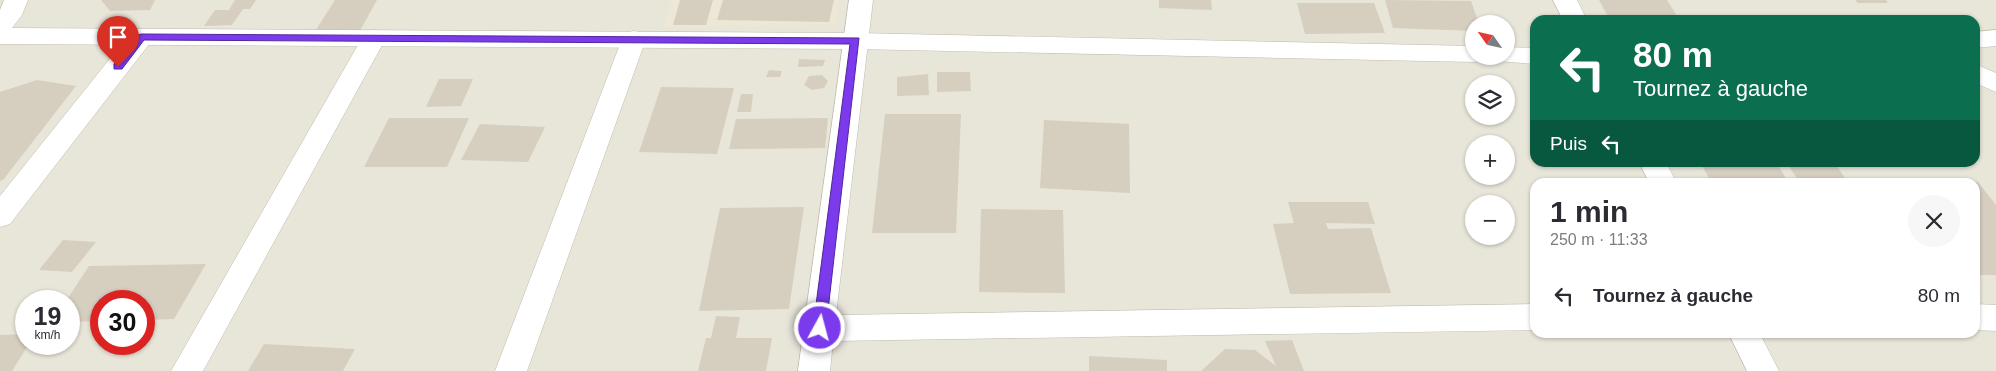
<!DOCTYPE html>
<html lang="fr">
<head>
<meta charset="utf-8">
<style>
  body { margin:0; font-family:Helvetica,sans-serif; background:#f7f7f7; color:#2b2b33; height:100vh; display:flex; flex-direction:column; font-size:19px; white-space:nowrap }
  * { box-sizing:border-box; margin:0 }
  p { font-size:16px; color:#7c7c81 }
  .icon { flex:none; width:28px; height:28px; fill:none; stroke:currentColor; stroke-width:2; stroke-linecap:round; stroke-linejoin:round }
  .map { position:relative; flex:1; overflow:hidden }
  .panel { position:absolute; left:1530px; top:178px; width:450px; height:160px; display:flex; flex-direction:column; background:#fff; border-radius:15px; box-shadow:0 1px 4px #0004 }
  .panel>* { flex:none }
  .hud { position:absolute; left:1530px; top:15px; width:450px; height:152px; border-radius:15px; box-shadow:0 1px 4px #0004; background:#0b6e4f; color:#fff; overflow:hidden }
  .needle { width:32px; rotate:304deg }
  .buttons { position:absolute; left:1465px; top:15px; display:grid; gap:10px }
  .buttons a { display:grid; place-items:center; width:50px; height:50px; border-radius:50%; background:#fff; box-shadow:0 1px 4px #0004; font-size:25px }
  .speed { position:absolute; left:15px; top:290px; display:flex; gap:10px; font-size:25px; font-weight:700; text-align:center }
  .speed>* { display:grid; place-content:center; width:65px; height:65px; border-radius:50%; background:#fff; box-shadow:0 1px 4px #0004; line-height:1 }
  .speed small { font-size:12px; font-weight:400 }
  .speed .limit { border:8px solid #d22; background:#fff; color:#111 }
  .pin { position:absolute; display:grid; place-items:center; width:42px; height:42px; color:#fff; margin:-51px -21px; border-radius:50% 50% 50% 0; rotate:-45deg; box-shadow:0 0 5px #0007 }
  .pin .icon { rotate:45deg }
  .me { position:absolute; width:55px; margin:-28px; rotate:7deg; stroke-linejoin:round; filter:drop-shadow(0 0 4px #0008) }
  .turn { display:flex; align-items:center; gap:18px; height:105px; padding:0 20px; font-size:22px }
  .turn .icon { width:65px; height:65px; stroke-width:2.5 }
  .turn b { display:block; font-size:35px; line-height:42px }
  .then { display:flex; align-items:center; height:48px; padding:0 20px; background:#0003; gap:10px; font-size:19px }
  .round { display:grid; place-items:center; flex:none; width:52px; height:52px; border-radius:26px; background:#f7f7f7 }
  .overview { display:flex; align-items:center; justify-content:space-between; height:85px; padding:0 20px }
  h1 { font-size:30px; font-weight:700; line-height:38px }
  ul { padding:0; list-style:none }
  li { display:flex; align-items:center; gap:15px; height:65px; padding:0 20px }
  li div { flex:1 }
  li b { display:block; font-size:19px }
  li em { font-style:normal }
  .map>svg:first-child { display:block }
  .residential { fill:#e8e5d9; fill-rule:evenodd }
  .education { fill:#ede8d5 }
  .building { fill:#d6cfc0 }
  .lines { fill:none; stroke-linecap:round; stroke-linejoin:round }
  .minor-casing { stroke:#c0bbad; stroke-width:1 }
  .tertiary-casing { stroke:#c0bbad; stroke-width:1 }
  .minor { fill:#fff; fill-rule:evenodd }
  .tertiary { fill:#fff; fill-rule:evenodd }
  .route { fill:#7c3aed; stroke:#51269a }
</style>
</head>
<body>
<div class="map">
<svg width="1996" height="371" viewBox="0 0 1996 371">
  <rect width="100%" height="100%" fill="#f5f2eb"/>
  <path class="residential" d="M0 0H1996V371H0ZM1535 20H1975V162H1535ZM1474 24H1506V56H1474ZM1474 84H1506V116H1474ZM1474 144H1506V176H1474ZM1535 182H1975V332H1535ZM1474 204H1506V236H1474ZM26 301H69V344H26ZM101 301H144V344H101Z"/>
  <path class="education" d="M672 0H839L836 25 663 27Z"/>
  <path class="building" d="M101 0H155L150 10 110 11Z
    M235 0H256L250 9H243L232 25 204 26 215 10H229Z
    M335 0H377L357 36H312Z
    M680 0H713L706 25H673Z
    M723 0H834L829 22 717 20Z
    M1159 0H1211L1212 10 1159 8Z
    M1385 0 1471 1 1479 24H1474V31L1393 28Z
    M1599 0H1667L1677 16 1607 15Z
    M1855 0H1886L1888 3H1858Z
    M1297 3H1374L1385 33 1305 34Z
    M799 59 825 60 823 66 798 67Z
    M769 70 782 71 780 77H766Z
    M937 72H970L971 91 937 92Z
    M928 74 929 95 897 96V77Z
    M822 75 828 81 824 88 812 90 804 85 809 76Z
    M439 79H473L461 106 426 107Z
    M37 80 76 86 3 180 0 181V92Z
    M661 87 734 88 717 154 639 152Z
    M741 94H753L751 112H737Z
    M885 114H961L956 233H872Z
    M389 118H469L447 167H364Z
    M828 118 825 148 729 149 736 119Z
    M1044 120 1129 124 1130 193 1040 188Z
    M480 124 545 127 528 162 461 160Z
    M1700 162H1776L1787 180H1710Z
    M1786 162H1834L1845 178 1798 180Z
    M1975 182H1978L1996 205V275H1975Z
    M1288 202H1368L1375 224 1326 223 1328 229 1371 228 1391 293 1290 294 1273 224 1294 223Z
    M804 207 789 309 699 311 720 208Z
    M981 209 1063 210 1065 293 979 292Z
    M63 240 96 242 72 272 39 270Z
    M206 264 174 319 144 320V301H101V321L69 322V301H66L89 266Z
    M716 316 740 317 736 338H772L766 371H698L706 338H711Z
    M26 334V344H29L12 371H0V335Z
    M1292 340 1304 371H1201L1225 349 1255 350 1276 366 1265 341Z
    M264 344 355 349 343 371H248Z
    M1089 356 1167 360V371H1089Z"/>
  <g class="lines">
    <g class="minor-casing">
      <path id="minor" d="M849 0H873L836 315 1535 304V330L833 341 830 371H798Z
        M1553 0H1577L1587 20H1563Z
        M141 29 150 31 153 37 150 43 10 224 0 227V196L132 31Z
        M374 30 383 32 386 38 203 371H171L362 38 365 32Z
        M1996 30V46L1975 48V32Z
        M634 31 643 33 646 39 527 371H495L622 39 625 33Z
        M1639 162H1666L1676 182H1649Z
        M1975 304 1996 305V331L1975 330Z
        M1728 332H1759L1779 371H1747Z"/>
    </g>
    <g class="tertiary-casing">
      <path id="tertiary" d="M4 0H28L22 15 12 28 856 33 1474 46V56H1485L1483 60 1474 62 856 49 0 44V10Z
        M1506 47 1535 48V64L1497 61 1494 56H1506Z
        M1975 64 1996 73V92L1975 83Z"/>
    </g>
    <use href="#minor" class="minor"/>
    <use href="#tertiary" class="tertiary"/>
  </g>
  <path class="route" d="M141 34 859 38 826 328 820 333 813 328 850 44 144 40 122 69H114V64L138 35Z"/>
</svg>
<div class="buttons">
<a><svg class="needle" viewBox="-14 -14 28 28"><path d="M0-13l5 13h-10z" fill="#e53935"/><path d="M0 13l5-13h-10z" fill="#7c7c81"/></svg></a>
<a><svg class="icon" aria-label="layers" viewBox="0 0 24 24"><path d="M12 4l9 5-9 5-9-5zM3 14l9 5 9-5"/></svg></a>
<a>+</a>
<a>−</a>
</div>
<div class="speed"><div>19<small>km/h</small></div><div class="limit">30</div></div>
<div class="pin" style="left:118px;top:67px;background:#d93025"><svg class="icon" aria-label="arrive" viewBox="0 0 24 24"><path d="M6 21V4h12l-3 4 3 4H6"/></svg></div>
<svg class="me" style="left:820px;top:328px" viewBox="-20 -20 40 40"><circle r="17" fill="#7c3aed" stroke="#fff" stroke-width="3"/><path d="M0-11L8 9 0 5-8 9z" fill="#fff"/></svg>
<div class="hud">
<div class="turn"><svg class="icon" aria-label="left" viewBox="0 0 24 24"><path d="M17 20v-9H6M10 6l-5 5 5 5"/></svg><div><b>80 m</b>Tournez à gauche</div></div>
<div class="then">Puis<svg class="icon" aria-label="left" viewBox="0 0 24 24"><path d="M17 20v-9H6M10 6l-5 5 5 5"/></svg></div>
</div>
<section class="panel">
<div class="overview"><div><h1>1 min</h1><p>250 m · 11:33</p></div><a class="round"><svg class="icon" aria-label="close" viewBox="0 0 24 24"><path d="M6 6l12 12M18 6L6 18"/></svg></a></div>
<ul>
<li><svg class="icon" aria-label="left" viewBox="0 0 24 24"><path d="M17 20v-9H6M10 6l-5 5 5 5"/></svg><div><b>Tournez à gauche</b></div><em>80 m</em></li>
</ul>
</section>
</div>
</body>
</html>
